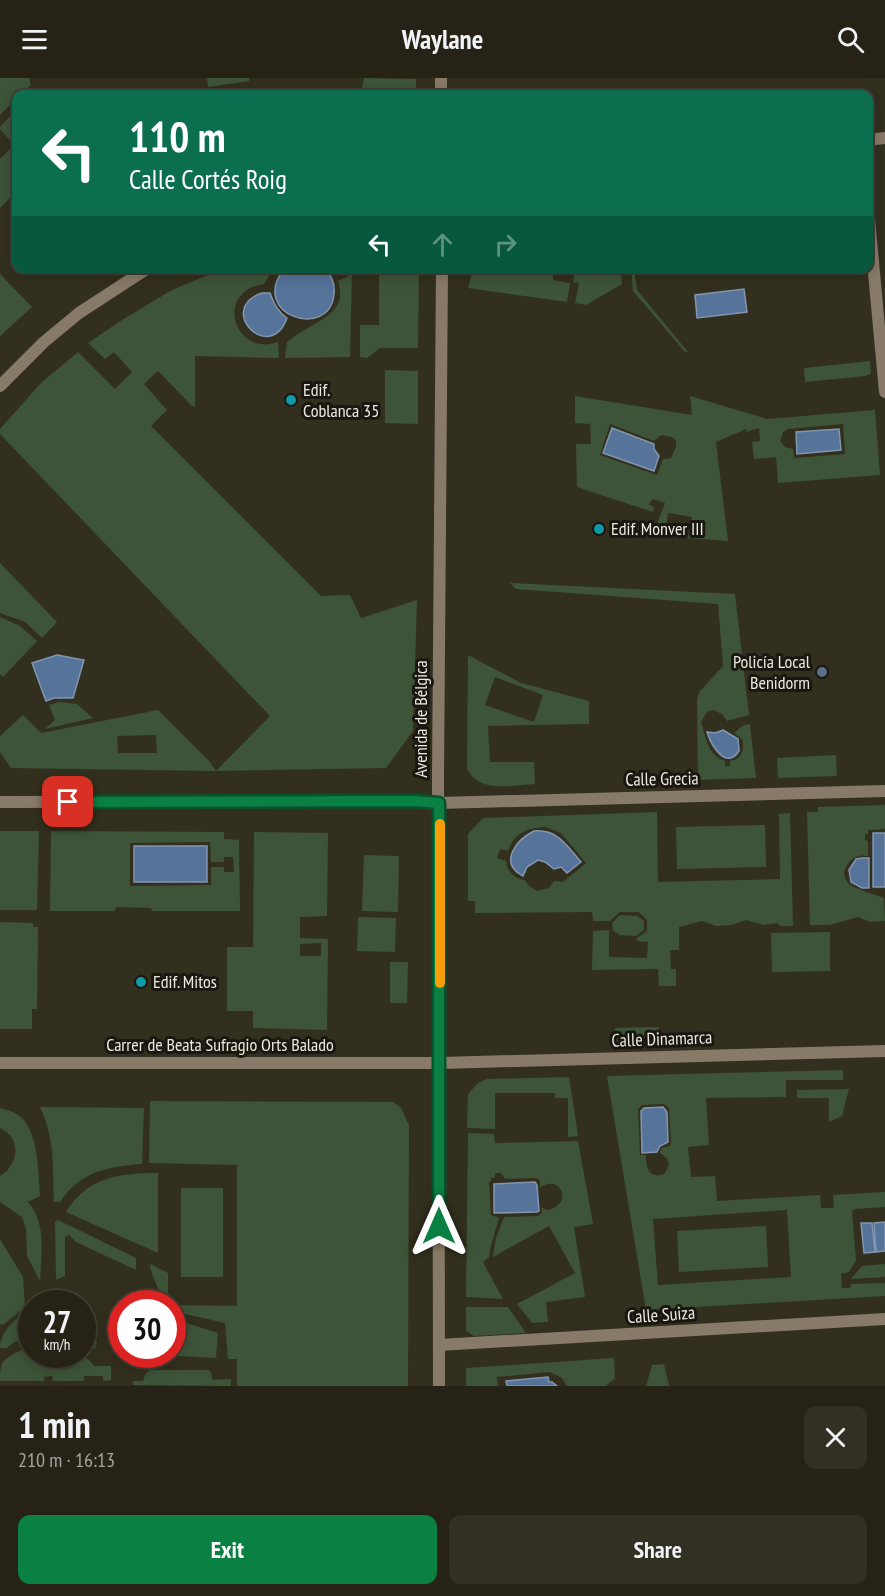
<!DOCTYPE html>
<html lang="en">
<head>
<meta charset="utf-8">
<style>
  body { margin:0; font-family:"PT Sans Narrow",sans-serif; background:#322f23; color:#f1f3f6; height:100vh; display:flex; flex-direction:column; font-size:22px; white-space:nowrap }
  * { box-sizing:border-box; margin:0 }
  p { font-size:20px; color:#a4a4a1 }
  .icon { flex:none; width:33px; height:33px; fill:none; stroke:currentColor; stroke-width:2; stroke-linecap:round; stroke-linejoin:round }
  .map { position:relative; height:1308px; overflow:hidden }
  .details { display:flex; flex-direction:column; background:#262316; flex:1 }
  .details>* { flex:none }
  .guide { position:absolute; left:12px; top:12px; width:861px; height:183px; border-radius:12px; box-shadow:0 3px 15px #0003,0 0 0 2px #424035; background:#0b6e4f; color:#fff; overflow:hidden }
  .speed { position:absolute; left:18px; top:1212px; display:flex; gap:12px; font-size:30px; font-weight:700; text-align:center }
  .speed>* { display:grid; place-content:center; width:78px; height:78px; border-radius:50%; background:#262316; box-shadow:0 3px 15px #0003,0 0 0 2px #424035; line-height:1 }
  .speed small { font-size:15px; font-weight:400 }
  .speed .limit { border:9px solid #d22; background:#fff; color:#111 }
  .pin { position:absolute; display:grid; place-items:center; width:51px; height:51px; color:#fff; margin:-26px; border-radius:12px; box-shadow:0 3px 9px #0006 }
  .me { position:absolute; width:66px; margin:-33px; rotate:0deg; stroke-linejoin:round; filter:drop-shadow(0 0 4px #0008) }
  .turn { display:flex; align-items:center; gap:21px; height:126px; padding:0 18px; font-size:27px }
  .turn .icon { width:78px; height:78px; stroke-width:2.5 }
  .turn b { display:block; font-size:42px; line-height:51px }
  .lanes { display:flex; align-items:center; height:57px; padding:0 18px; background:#0003; justify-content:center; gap:30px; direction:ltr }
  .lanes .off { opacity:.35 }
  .round { display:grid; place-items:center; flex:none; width:63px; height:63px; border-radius:12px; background:#322f23 }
  .head { display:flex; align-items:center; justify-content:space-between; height:102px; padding:0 18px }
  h1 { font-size:36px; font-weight:600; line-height:45px }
  .button { display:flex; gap:12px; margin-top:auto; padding:12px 18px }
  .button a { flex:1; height:69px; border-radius:12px; background:#0b8043; color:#fff; font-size:24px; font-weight:600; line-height:69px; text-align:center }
  .button a+a { background:#322f23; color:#f1f3f6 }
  header { display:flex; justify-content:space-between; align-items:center; height:78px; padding:0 18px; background:#262316; font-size:27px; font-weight:600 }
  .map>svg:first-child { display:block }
  .green { fill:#3d5438; fill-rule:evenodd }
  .water { fill:#56739a; stroke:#8396af; stroke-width:1.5 }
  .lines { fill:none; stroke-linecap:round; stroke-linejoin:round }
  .minor { stroke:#887a68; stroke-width:12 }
  .route-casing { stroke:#07532c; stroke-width:15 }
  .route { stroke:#0b8043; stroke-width:10 }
  .slow { stroke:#f59e0b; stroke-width:10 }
  .culture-dot { fill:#0f9aa8; stroke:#191710; stroke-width:2 }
  .service-dot { fill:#5c6f8a; stroke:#191710; stroke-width:2 }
  .labels { text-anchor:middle; stroke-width:6; stroke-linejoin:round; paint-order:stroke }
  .poi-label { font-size:18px; fill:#ece9df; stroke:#191710; text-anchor:start }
  .street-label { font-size:18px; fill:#ece9df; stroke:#191710 }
</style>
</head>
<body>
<header><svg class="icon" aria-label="menu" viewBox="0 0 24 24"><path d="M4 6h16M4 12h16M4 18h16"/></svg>Waylane<svg class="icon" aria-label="search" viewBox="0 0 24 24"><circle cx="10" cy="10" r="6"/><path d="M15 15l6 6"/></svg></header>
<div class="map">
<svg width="885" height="1308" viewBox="0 0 885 1308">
  <rect width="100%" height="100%" fill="#332f1e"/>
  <path class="green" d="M0 0H29L31 7 21 16H16V21L0 37Z
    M207 0H249V3L208 9Z
    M364 0 416 1V16H361Z
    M16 32V114L0 130V81L14 67 0 51V49Z
    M222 191H273L264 206C260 207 254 208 250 210 217 228 241 278 278 264L279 280 195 278V328H192L158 293 144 306 167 332 151 348 321 518 350 517 361 540 417 522 413 653 386 690 215 693 11 690 0 674V658L23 637 41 655 158 632 210 684 216 693 270 638 0 356V351L41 305 78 274 115 311 132 294 114 274 105 281 88 265 122 242 172 212ZM156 657 157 675H118L117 658Z
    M346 191H352L350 279 285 280 287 264C292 260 297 256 303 253 322 241 348 232 338 203L349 198Z
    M379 191H419L418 270H380L367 280 360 279V247H379Z
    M473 191H553V202L570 205 567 224 468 210Z
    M575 191H621L622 206 586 227 575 225 579 205 573 204Z
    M631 191H634L637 212 688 274H685L633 213Z
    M0 196 32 229 0 258Z
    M870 283 871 296 865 298 805 304 804 290Z
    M385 292 418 293V346L385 345Z
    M575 318 692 337 690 318 767 341 875 332 880 397 778 405 776 379 754 381 752 364 760 363 759 350 746 354V351L716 364 728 463 688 460 692 439 668 435 665 458 653 457 665 425 652 421 649 427 654 429 653 434 577 409 576 366H591L590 346 575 345ZM610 346 654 363 661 357 672 359 676 363V369L671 380 663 381 657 397 600 377ZM843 346 845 376 794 380 793 371 785 369 780 363 783 354 788 351Z
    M0 485 57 544 42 560 25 544 0 535Z
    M510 505 735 516 749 637 727 643 722 636 713 632 707 634 701 644C706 659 707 677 725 683V688H730V683C742 682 745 671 742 661L734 655 742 648 750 646 756 700 698 702 697 621 700 613 723 588 718 526 516 511Z
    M0 539 20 548 37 563 3 599 0 596Z
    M468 577 521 605 589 623V646L488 648 490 684H534L535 706C512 707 480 716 467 691ZM495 599 543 617 534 644 485 627Z
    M59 624 77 626 93 640 45 651 55 642 49 627Z
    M836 677 837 698 778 700 777 680Z
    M885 727V751L868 752V756H865V762L868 763V778C853 774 837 792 848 805 853 811 875 816 884 820L885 843 870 844 858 839 830 847H810L807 734H818V729Z
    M657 734 658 804 780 801 779 736 790 735 793 848H781L777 845 764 847 746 842 731 847 716 848 702 843 679 849V872H670L671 891H676V908H659L658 891 592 892 593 853 609 852V879L647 880 648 864 637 863V860L647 853V842L639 834H620L610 843H593L592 834 475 835V823H468V756L483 740ZM545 749 561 755 586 785 563 804 554 803 549 810 537 813 528 807 526 803C515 800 507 795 506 783L497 780 500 771 508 773C514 755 527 750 545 749Z
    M765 747 766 789 677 791 676 749Z
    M0 753H39L37 832H0Z
    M51 753 224 754V761L239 762 240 833H152L151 830 116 829 115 833H50ZM210 764 211 784H224V779H233L234 794H224V789H211V807L130 808V765Z
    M254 754 328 755 327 838 300 839V860L328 861 327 952 253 950V933H227V869H253ZM321 865V878H300V866Z
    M364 777 399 778 398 834 362 833Z
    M620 837 637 838 644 843V852L636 858 620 857 613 853 612 845Z
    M358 839 396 840 395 874 357 873Z
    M0 844 33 845V849H38L37 931H32V951H0Z
    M830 854V893L772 894 771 855Z
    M390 884H408L407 925H390Z
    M659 949V966L615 967V950Z
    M843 992V1002H786V1019L706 1020 709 1067 688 1069 691 1099 715 1098 717 1123 820 1117 821 1130H834L833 1117 885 1114V1129L855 1131 852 1133 856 1183 849 1194 841 1196 842 1210H850L851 1206 885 1205V1218L646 1232 607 998ZM664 1026 669 1030 671 1066 670 1068 661 1070 660 1075 667 1080 669 1087 664 1096C649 1101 646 1090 646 1077H640L638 1031 642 1027ZM787 1132 791 1199 658 1207 653 1141Z
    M569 999 578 1058 568 1059V1020H555V1015H495V1051L467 1050 468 1016 478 1005 487 1001Z
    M849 1011 842 1038 829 1044V1020H797V1012Z
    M150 1023 393 1024 401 1030 409 1047 408 1308H237V1281H228L225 1245 172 1233 173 1227 237 1228V1087L149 1085Z
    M40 1029 144 1030 142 1086C107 1089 81 1093 60 1124H54C52 1087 56 1064 40 1029Z
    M0 1030C6 1032 13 1033 18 1037 39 1051 38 1095 40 1118L28 1124C47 1146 41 1176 40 1203L27 1178 26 1151 22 1139 0 1124V1098C19 1087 22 1060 0 1050Z
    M468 1055 494 1056 495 1065 578 1063 593 1146 574 1149 585 1219 546 1224 548 1244 532 1245 517 1226 575 1195 549 1148 493 1179 496 1160 504 1139 538 1138 542 1135 541 1129 547 1132C575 1127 560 1094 540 1110V1103L536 1100 505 1101 501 1095H495V1099L491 1100V1103L489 1104 491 1137 499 1140 490 1171 489 1179 483 1184 503 1221 466 1219Z
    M158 1095V1175L66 1134C87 1099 120 1095 158 1095Z
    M181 1110H223V1199H181Z
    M58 1142 136 1180V1192L76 1164 69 1157 65 1159V1198L56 1202 55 1144Z
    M766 1148 768 1189 679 1194 677 1153Z
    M0 1161 23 1199 25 1229 3 1247 0 1246Z
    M150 1186 168 1195V1225H162C160 1208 151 1200 150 1186Z
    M885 1186V1199L851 1201 862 1188Z
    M466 1229H508L526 1255 474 1258 466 1253Z
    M31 1233V1261C23 1260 12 1264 7 1270H0C0 1254 16 1238 31 1233Z
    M173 1241 218 1255 216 1280 158 1277 172 1276Z
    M83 1245 97 1264 95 1271 83 1266Z
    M21 1272 37 1282 40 1277H54L57 1280C73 1273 84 1274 94 1288H111V1302L103 1303V1298H84V1303H53L52 1298 44 1299V1303H0C0 1282 3 1282 21 1272Z
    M614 1280 615 1300 606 1308H567L562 1300 550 1294 497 1299 498 1308H466V1290Z
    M664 1286 669 1308H646L652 1287Z
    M150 1292H208L210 1293 213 1302 231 1301V1308L133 1307V1303H143L146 1295Z"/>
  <path class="water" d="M284 191H324C332 197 335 206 334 216 330 263 248 237 284 191Z
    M744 211 747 234 697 240 695 217Z
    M262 215H270C274 226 278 234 287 240 270 287 215 231 262 215Z
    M612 350 654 366V371L659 378 654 393 603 375Z
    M839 351 841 372 797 376 796 354Z
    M57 577 84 582 73 620H54L46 623 32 585Z
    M723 652 738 661 739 673C726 693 711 667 707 654L715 655Z
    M534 753C558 751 567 768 581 784L567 795 561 789 554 791 545 784 538 782 527 789 523 798C498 785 516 762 534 753Z
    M873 755H885V809H873Z
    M134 768H207V804H134Z
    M862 780H869V810H862L851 804 849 792 856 781Z
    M663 1029 667 1034 668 1064 660 1068 657 1074 642 1075 641 1033 644 1030Z
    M535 1104 537 1107 539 1133 537 1134 494 1135V1106Z
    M885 1144V1173L876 1174 874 1145Z
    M861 1145H872L875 1174 864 1175Z
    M548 1299 549 1304H552L557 1308H507L506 1303Z"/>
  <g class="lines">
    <path class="minor" d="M441 0V16
      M868 62 885 60
      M868 130 885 314
      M0 308 44 264 79 235 148 190
      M0 724 414 723 439 725 885 713
      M0 985H440L885 973
      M439 1267 885 1241
      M439 1308 438 699 442 190"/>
  </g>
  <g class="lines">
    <g class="route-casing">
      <path id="route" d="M68 724 414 723 439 725V1148"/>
    </g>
    <use href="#route" class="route"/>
    <path class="slow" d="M440 746V905"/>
  </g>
  <g class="culture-dot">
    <circle cx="291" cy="322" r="6"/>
    <circle cx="599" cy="451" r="6"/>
    <circle cx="141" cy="904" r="6"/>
  </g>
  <circle class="service-dot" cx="822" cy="594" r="6"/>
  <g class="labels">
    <g class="poi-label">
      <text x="303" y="318">Edif.<tspan x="303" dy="21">Coblanca 35</tspan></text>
      <text x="611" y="457">Edif. Monver III</text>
      <text x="810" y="590" text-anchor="end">Policía Local<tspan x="810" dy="21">Benidorm</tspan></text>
      <text x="153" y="910">Edif. Mitos</text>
    </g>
    <g class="street-label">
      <text transform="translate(421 641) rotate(-90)" y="6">Avenida de Bélgica</text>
      <text transform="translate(662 701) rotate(-1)" y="6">Calle Grecia</text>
      <text transform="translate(662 961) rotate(-2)" y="6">Calle Dinamarca</text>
      <text x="220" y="973">Carrer de Beata Sufragio Orts Balado</text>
      <text transform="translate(661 1237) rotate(-4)" y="6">Calle Suiza</text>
    </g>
  </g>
</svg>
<div class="speed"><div>27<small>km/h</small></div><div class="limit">30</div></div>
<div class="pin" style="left:68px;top:724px;background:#d93025"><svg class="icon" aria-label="arrive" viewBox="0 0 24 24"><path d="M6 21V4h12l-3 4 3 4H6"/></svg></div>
<svg class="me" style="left:439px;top:1148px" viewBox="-20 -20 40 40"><path d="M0-17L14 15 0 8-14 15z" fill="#0b8043" stroke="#fff" stroke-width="4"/></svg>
<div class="guide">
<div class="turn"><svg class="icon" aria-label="left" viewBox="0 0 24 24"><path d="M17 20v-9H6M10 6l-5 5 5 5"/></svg><div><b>110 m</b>Calle Cortés Roig</div></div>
<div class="lanes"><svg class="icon" aria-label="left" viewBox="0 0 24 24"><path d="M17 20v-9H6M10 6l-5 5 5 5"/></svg><svg class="icon off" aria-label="ahead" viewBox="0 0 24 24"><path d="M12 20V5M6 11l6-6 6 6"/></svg><svg class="icon off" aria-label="right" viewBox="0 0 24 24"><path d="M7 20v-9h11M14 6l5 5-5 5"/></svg></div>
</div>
</div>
<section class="details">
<div class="head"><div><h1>1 min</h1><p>210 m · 16:13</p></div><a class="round"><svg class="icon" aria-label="close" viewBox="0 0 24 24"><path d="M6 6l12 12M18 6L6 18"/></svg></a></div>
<div class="button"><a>Exit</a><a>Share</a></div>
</section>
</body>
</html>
